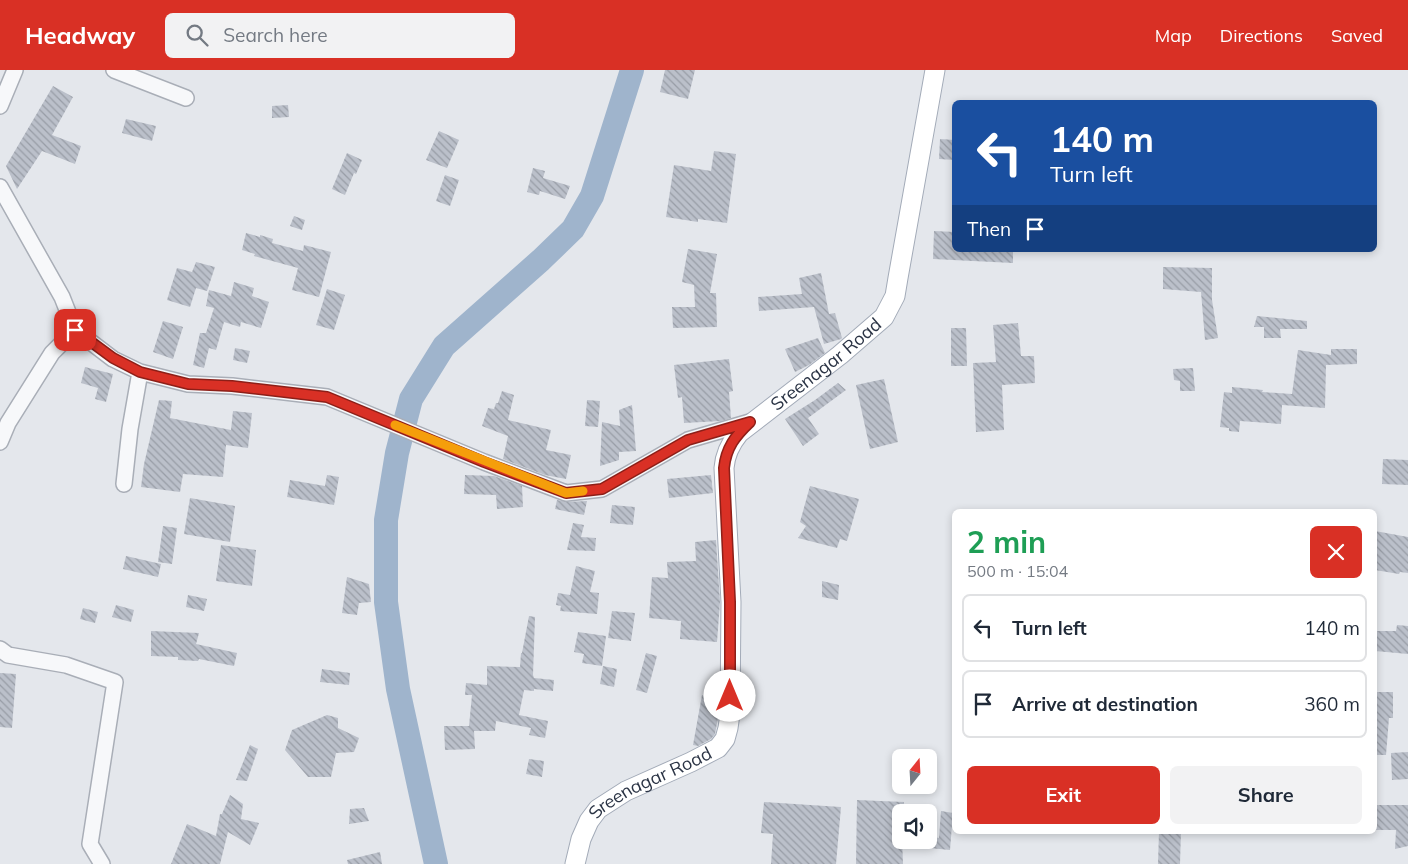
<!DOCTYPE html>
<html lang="en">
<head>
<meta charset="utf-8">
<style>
  body { margin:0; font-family:Mulish,sans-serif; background:#f2f2f3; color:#1f2937; height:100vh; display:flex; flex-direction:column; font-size:19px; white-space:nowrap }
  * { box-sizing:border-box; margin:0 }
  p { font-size:16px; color:#747a83 }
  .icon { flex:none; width:28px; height:28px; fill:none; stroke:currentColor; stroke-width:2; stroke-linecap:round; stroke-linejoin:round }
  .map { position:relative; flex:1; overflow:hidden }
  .sheet { position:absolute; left:952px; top:439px; width:425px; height:325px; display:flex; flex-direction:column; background:#fff; border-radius:8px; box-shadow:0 2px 8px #0003 }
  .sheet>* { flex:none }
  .guide { position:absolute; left:952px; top:30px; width:425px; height:152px; border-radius:8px; box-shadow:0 2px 8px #0003; background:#1a4fa0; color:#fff; overflow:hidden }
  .needle { width:32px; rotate:18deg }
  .buttons { position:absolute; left:892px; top:679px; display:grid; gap:10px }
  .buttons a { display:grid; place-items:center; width:45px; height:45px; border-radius:8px; background:#fff; box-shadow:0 2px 8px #0003; font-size:25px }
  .pin { position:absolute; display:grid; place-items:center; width:42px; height:42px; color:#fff; margin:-21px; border-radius:10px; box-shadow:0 2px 8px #0006 }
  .me { position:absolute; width:55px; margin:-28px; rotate:0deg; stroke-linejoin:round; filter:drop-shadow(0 0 4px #0008) }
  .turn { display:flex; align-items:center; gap:18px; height:105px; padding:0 15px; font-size:22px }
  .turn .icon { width:65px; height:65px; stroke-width:2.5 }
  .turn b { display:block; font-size:35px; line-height:42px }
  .then { display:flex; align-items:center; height:48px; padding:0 15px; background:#0003; gap:10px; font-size:19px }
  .round { display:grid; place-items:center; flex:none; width:52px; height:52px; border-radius:8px; background:#f2f2f3 }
  .summary { display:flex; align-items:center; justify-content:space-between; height:85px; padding:0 15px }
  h1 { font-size:30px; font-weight:700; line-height:38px; color:#1e9e55 }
  .cta { display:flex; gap:10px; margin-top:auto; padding:10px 15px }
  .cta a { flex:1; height:58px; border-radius:8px; background:#d93025; color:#fff; font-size:20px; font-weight:700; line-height:58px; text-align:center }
  .cta a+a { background:#f2f2f3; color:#1f2937 }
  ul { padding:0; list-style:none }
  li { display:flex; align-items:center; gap:15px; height:68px; margin:0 10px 8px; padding:0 5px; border:2px solid #e0e1e3; border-radius:8px }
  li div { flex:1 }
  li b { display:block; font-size:19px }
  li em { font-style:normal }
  header { display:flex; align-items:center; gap:30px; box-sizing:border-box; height:70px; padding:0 25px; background:#d93025; color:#fff }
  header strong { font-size:24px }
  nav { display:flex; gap:28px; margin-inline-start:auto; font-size:18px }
  .search { width:350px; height:45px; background:#f2f2f3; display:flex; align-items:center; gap:12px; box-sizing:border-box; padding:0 18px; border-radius:8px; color:#747a83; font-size:19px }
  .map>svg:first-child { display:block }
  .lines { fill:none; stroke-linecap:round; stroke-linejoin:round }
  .river { stroke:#9fb4cc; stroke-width:24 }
  .building { fill:url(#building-back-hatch) }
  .minor-casing { stroke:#a9aeb7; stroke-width:18 }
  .major-casing { stroke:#a3abb8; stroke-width:21 }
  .minor { stroke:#f7f8fa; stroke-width:15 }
  .major { stroke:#fff; stroke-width:19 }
  .route-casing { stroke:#8d1f18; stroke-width:12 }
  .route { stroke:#d93025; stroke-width:9 }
  .slow { stroke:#f59e0b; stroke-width:9 }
  .labels { text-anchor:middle; stroke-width:4; stroke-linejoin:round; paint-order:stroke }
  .street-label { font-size:18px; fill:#2b3445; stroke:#f4f6f9 }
</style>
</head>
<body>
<header>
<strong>Headway</strong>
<div class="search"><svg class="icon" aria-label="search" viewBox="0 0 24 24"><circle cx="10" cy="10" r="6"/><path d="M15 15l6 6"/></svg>Search here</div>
<nav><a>Map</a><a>Directions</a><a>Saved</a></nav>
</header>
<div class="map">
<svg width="1408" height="794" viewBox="0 0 1408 794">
  <defs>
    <pattern id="building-back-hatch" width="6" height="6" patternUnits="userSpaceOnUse" patternTransform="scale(1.25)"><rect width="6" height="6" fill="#bbc0ca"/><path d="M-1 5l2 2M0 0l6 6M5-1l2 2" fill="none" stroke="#989da6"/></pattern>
  </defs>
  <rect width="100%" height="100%" fill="#e4e7ec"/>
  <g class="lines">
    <path class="river" d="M436 794 398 619 386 532V450L397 383 411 329 444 276 541 190 573 159 592 126 632 0"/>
  </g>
  <path class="building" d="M665 0H695L688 29 660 22Z
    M53 16 73 27 52 65 81 76 75 94 42 81 17 119 6 96Z
    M288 35 289 47 272 48V36Z
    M126 49 156 56 152 71 122 63Z
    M439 61 459 70 447 98 426 90Z
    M940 69 955 70V90L939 89Z
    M714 81 736 84 727 153 698 149V152L666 147 674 95 711 101Z
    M347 83 362 90 356 104 354 103 345 125 332 119Z
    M533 98 545 101 543 108 570 116 565 129 540 121 539 125 527 122Z
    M445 105 459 110 450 136 436 131Z
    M294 146 305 150 302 160 290 156Z
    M934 161 955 162V180H1013V193L933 189Z
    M246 163 260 167V165L273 169 272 173 303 181 304 175 331 182 319 227 292 220 298 198 254 186 255 184 242 180Z
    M688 179 717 184 710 223H716L717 257 673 258 672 237H695L694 215 682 212Z
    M196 192 215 197 207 221 196 218 190 237 167 230 177 198 192 202Z
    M1163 197 1212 198V230L1218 268 1205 270 1201 222 1163 219Z
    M821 203 829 244 835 243 842 268 841 269 824 274 814 237 759 241 758 227 802 224 799 208Z
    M234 212 254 218 252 226 269 232 261 258 241 252 240 257 224 252 216 280 209 278 204 298 193 295 200 263H206L214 238 206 236 209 220 231 226Z
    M327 219 345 225 334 260 316 255Z
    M1257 246 1307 251V259H1280L1281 268H1264V257H1254Z
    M163 251 183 257 173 289 153 282Z
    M1018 253 1021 286H1034L1035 313 1002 315 1004 360 976 362 973 293 996 292 993 255Z
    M951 258H966L967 296H951Z
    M818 268 825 283 809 295 795 302 785 279Z
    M235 278 250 281 247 293 233 290Z
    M1331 279H1357V294L1326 295 1325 338 1282 335 1281 354 1240 351 1239 362 1229 361V358L1220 357 1224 322 1232 323V317L1263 320 1262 322 1292 324 1298 280 1331 285Z
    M729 289 733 321 729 322 731 348 721 351 684 353 682 327 678 328 674 295Z
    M85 297 113 304 106 332 95 329 98 318 81 313Z
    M1193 298 1195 321H1180V311L1174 310 1173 299Z
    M884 309 898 372 870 379 856 315Z
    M838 313 846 320 808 348 819 364 803 376 785 349 815 330Z
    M502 321 514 325 508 350 551 360 546 380 571 385 566 409 545 405 503 389 508 366 482 356 488 338 494 339 496 333H498Z
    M159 330 172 331 170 348 231 360 233 341 252 343 248 378 226 375 223 407 183 404 180 422 141 417 144 394Z
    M587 330 600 331 598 357 585 356Z
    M632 335 636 381 619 382V390L600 396 602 352 620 356 619 340Z
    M1383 389 1408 390V415L1382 414Z
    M327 405 339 407 334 435 287 427 290 410 325 416Z
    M465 405 494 406 522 416 523 437 497 439 496 425 464 424Z
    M711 405 713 423 669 428 667 409Z
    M810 416 859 429 847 471 840 469 837 478 798 468 806 456 800 452Z
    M190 428 235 436 230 472 184 464Z
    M557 430 567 432 587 431 584 445 555 439Z
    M612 435 635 437 633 455 610 453Z
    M573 453 584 455 581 467 596 468 595 481 567 480Z
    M163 456 177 458 172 494 158 492Z
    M1375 461 1408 467V503L1400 502 1399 504 1375 500Z
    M716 470 720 532 717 572 680 569 681 551 649 548 652 507 668 508 667 492 696 491 695 472Z
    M221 475 256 480 252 516 216 511Z
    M126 486 161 494 158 507 123 499Z
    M576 496 595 501 590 522 599 523 597 544 560 541 561 536 556 535 558 523 570 525Z
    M347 507 369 514 371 532 359 533 357 545 342 543Z
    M822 511 839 515 838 530 822 527Z
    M188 525 207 529 204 541 186 537Z
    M116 535 134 540 131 552 112 547Z
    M83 538 98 542 95 553 80 549Z
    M612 541 635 543 631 571 608 568Z
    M529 546 535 547 533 605 534 608 554 610 553 621 534 619V621L524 620 519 645 548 651 545 668 529 665 531 658 496 651 495 661H474L475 679 445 680 444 656H469L472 625H465L466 613 487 615V596L520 597 521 583H522Z
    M1397 555 1408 556V584L1375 581V561H1396Z
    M151 561 199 563 196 574 237 583 234 596 199 589 198 591 178 590V587L151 586Z
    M578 562 606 566 602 596 582 593 584 584 574 582Z
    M646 583 657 586 647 623 636 620Z
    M603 596 617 599 614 617 600 614Z
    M322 599 350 603 349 615 320 612Z
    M0 603 16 604 12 658 0 657Z
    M1375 622H1393V648H1389L1386 685H1375Z
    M702 625 719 627V643L715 664 711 669 698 676 693 675Z
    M327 645 338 648V658L359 668 354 682 336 683 331 707H308L285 680 292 660Z
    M250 675 258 679 247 711 236 710Z
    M1408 682V709L1392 710 1391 683Z
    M529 689 544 691 542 707 526 704Z
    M230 725 243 734 241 749 259 753 250 775 228 762 220 794H171L187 754 216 766 220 744H222Z
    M857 730 904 732V742H901L903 794H856Z
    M764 732 841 737 836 794H771L773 764 761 763Z
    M1375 735H1408V776L1395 779 1396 760H1375Z
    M364 738 369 751 349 754 350 739Z
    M941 741 953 743 950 780 929 778V766L939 768Z
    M1159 761H1181L1180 794H1158Z
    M380 782 382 794H348L347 790Z"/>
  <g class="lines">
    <g class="minor-casing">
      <path id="minor" d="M114 0 186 28
        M0 36 15 0
        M0 117 62 227 75 260 113 289 140 302 188 314 232 316 327 327 484 392 566 423 602 419 688 370 750 352
        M0 372 8 353 52 283 75 260
        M124 414 130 359 140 302
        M0 579 8 585 66 595 115 612 90 774 102 794"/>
    </g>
    <g class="major-casing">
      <g id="major">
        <path id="s1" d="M575 794 581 769 589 751 598 739 626 721 691 692 718 678 725 669 728 658 730 644 731 532 724 398C725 384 730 374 739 363L840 285 884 247 895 226 898 208 935 0"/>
      </g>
    </g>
    <use href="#minor" class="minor"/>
    <use href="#major" class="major"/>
  </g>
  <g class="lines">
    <g class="route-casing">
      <path id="route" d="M75 260 113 288 140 302 188 314 232 316 327 327 484 392 566 423 602 419 688 370 750 352C735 366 726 378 724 398L730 532V626"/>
    </g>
    <use href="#route" class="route"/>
    <path class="slow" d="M395 355 566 423 583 421"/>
  </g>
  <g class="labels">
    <g class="street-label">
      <text dy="6" stroke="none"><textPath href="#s1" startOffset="628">Sreenagar Road</textPath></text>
      <text dy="6" stroke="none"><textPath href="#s1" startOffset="119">Sreenagar Road</textPath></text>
    </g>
  </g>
</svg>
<div class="buttons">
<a><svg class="needle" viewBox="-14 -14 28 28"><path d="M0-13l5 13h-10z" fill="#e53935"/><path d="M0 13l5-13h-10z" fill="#747a83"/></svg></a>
<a><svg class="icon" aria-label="sound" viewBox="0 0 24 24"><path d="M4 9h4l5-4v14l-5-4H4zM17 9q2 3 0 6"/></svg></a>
</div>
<div class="pin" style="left:75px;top:260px;background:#d93025"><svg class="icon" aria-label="arrive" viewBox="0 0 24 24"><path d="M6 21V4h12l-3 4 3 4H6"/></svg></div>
<svg class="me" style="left:730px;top:626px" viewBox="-20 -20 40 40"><circle r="19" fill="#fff"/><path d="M0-13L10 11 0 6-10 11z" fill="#d93025"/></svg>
<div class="guide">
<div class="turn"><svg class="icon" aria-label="left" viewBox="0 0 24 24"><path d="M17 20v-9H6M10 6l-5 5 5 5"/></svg><div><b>140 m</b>Turn left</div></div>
<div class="then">Then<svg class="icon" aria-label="arrive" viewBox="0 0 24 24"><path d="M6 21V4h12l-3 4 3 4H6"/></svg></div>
</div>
<section class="sheet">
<div class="summary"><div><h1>2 min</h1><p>500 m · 15:04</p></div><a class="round" style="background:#d93025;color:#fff"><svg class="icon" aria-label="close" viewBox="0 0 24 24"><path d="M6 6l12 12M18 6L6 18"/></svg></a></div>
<ul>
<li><svg class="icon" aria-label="left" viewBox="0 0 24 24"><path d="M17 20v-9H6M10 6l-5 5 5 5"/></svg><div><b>Turn left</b></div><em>140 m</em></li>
<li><svg class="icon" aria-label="arrive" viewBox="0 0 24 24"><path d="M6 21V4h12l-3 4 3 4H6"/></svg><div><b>Arrive at destination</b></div><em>360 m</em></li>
</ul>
<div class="cta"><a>Exit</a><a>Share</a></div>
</section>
</div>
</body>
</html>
